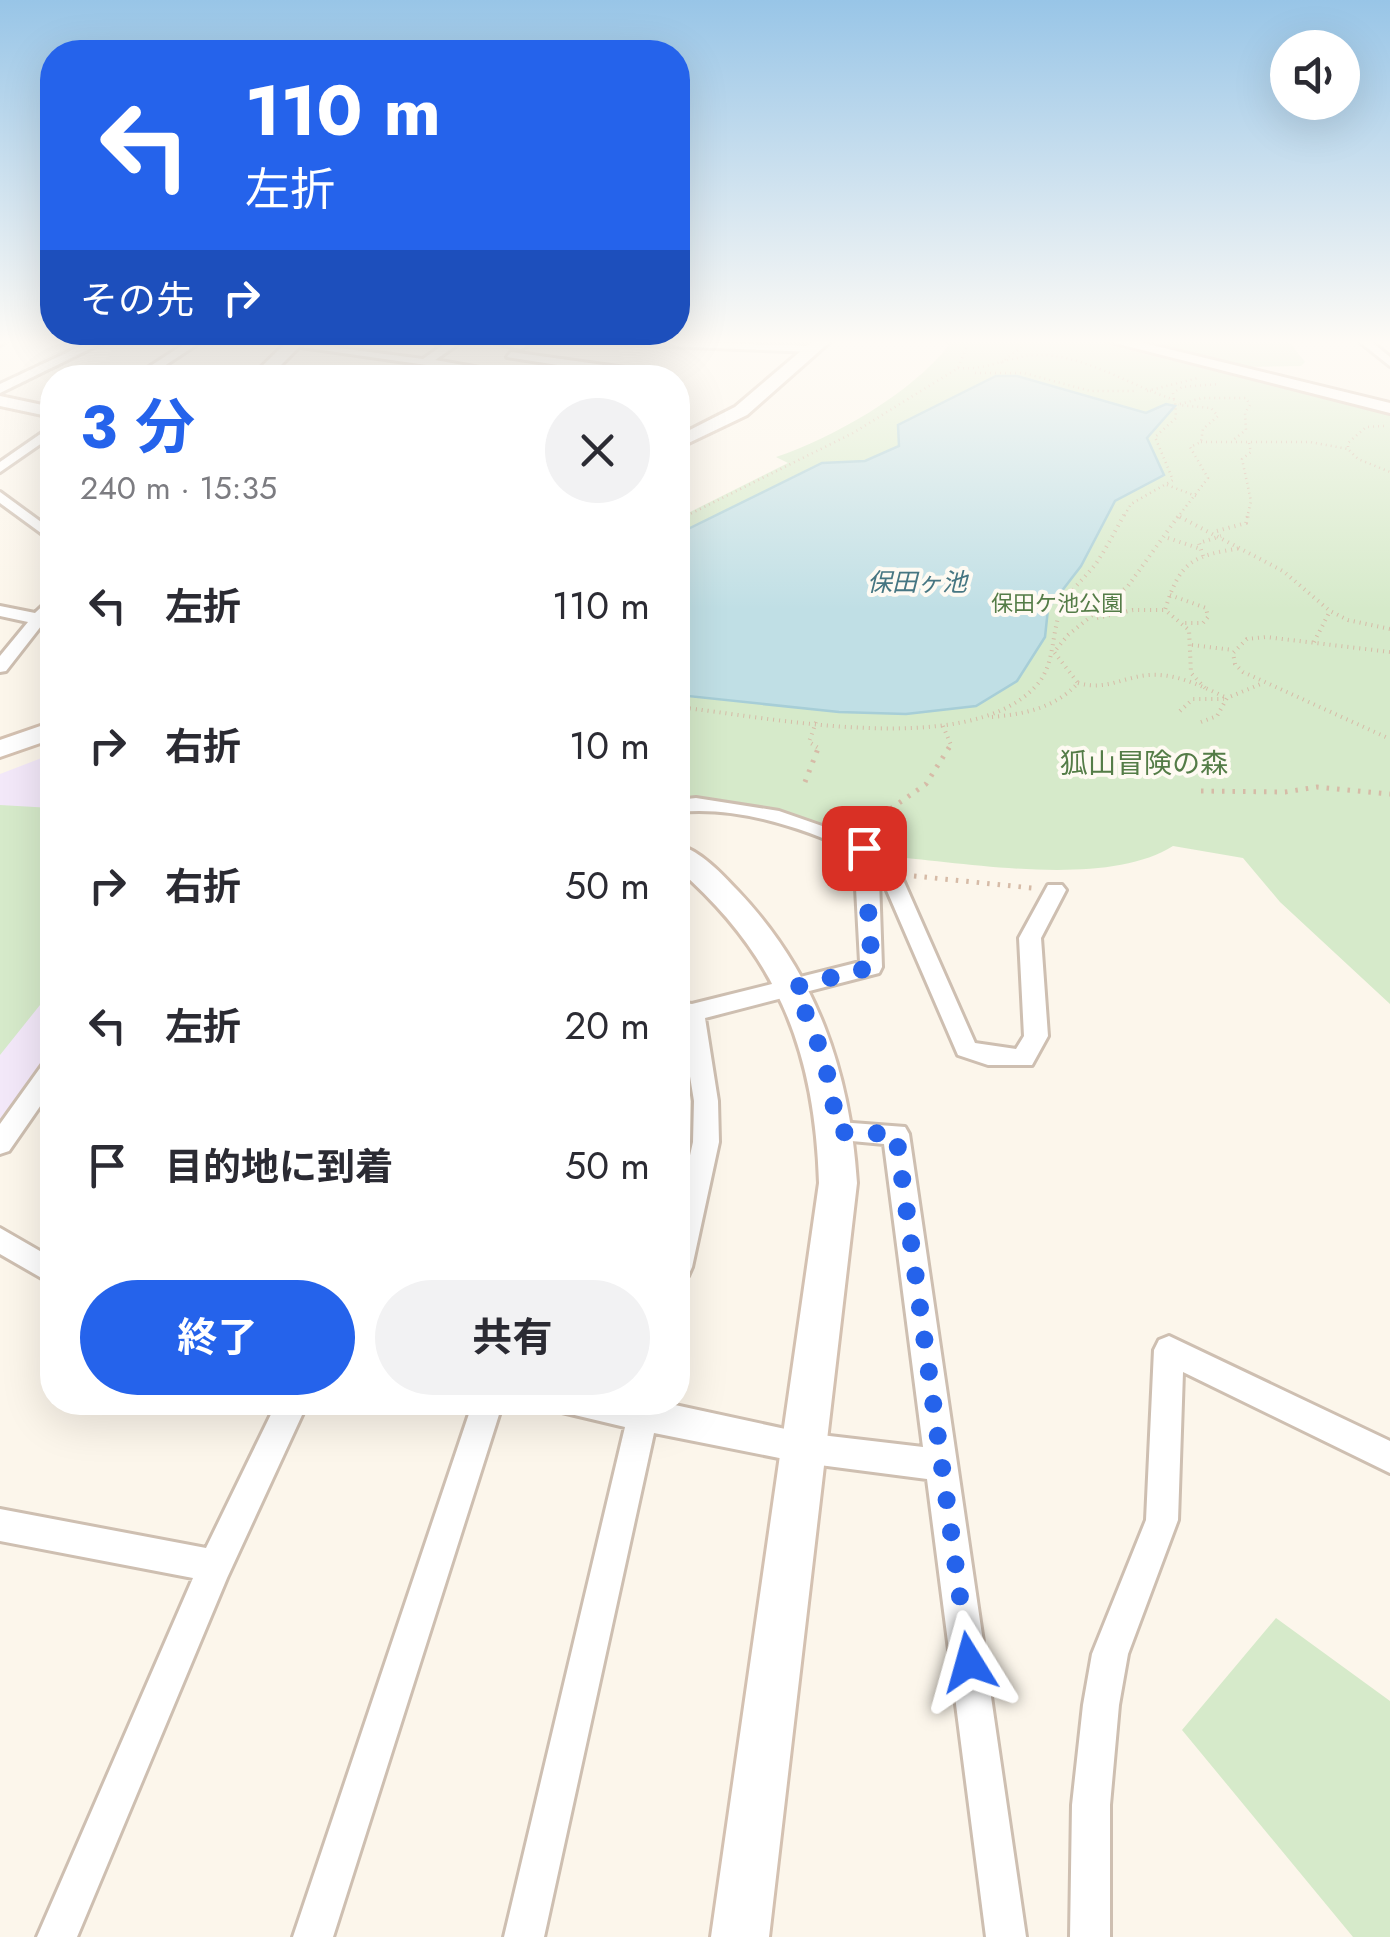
<!DOCTYPE html>
<html lang="ja">
<head>
<meta charset="utf-8">
<style>
  body { margin:0; font-family:Jost,"Noto Sans JP",sans-serif; background:#f2f2f3; color:#2b2b33; height:100vh; display:flex; flex-direction:column; font-size:38px; white-space:nowrap }
  * { box-sizing:border-box; margin:0 }
  p { font-size:32px; color:#7c7c81 }
  .icon { flex:none; width:55px; height:55px; fill:none; stroke:currentColor; stroke-width:2; stroke-linecap:round; stroke-linejoin:round }
  .map { position:relative; flex:1; overflow:hidden }
  .details { position:absolute; left:40px; top:365px; width:650px; height:1050px; display:flex; flex-direction:column; background:#fff; border-radius:40px; box-shadow:0 10px 40px #0002 }
  .details>* { flex:none }
  .hud { position:absolute; left:40px; top:40px; width:650px; height:305px; border-radius:40px; box-shadow:0 10px 40px #0002; background:#2563eb; color:#fff; overflow:hidden }
  .buttons { position:absolute; left:1270px; top:30px; display:grid; gap:20px }
  .buttons a { display:grid; place-items:center; width:90px; height:90px; border-radius:50%; background:#fff; box-shadow:0 10px 40px #0002; font-size:50px }
  .pin { position:absolute; display:grid; place-items:center; width:85px; height:85px; color:#fff; margin:-42px; border-radius:20px; box-shadow:0 5px 15px #0006 }
  .me { position:absolute; width:110px; margin:-55px; rotate:352deg; stroke-linejoin:round; filter:drop-shadow(0 0 8px #0008) }
  .turn { display:flex; align-items:center; gap:35px; height:210px; padding:0 40px; font-size:45px }
  .turn .icon { width:130px; height:130px; stroke-width:2.5 }
  .turn b { display:block; font-size:70px; line-height:85px }
  .then { display:flex; align-items:center; height:95px; padding:0 40px; background:#0003; gap:20px; font-size:38px }
  .round { display:grid; place-items:center; flex:none; width:105px; height:105px; border-radius:52px; background:#f2f2f3 }
  .headline { display:flex; align-items:center; justify-content:space-between; height:170px; padding:0 40px }
  h1 { font-size:60px; font-weight:700; line-height:75px; color:#2563eb }
  .primary-button { display:flex; gap:20px; margin-top:auto; padding:20px 40px }
  .primary-button a { flex:1; height:115px; border-radius:60px; background:#2563eb; color:#fff; font-size:40px; font-weight:700; line-height:115px; text-align:center }
  .primary-button a+a { background:#f2f2f3; color:#2b2b33 }
  ul { padding:0; list-style:none }
  li { display:flex; align-items:center; gap:30px; height:140px; padding:0 40px }
  li div { flex:1 }
  li b { display:block; font-size:38px }
  li em { font-style:normal }
  .map>svg:first-child { display:block }
  .education { fill:#f3e8f9 }
  .green { fill:#d6eaca }
  .water { fill:#c0dfe5; stroke:#a7ced7; stroke-width:2.5 }
  .lines { fill:none; stroke-linecap:round; stroke-linejoin:round }
  .street-casing { stroke:#cebfb1; stroke-width:6 }
  .secondary-casing { stroke:#d4c1b1; stroke-width:6 }
  .path-far2 { stroke:#d6bba7; stroke-width:2.5; stroke-dasharray:1 4; stroke-linecap:butt }
  .path-far1 { stroke:#d6bba7; stroke-width:4; stroke-dasharray:1 5; stroke-linecap:butt }
  .path { stroke:#d6bba7; stroke-width:5; stroke-dasharray:2.5 8; stroke-linecap:butt }
  .street { fill:#fff; fill-rule:evenodd }
  .secondary { fill:#fff; fill-rule:evenodd }
  .route { stroke:#2563eb; stroke-width:18; stroke-dasharray:0 32.4 }
  .labels { text-anchor:middle; stroke-width:8; stroke-linejoin:round; paint-order:stroke }
  .far-park-label { font-size:22px; fill:#547c47; stroke:#fefaf2 }
  .far-water-label { font-size:25px; font-style:italic; fill:#467682; stroke:#fefaf2 }
  .park-label { font-size:28px; fill:#547c47; stroke:#fefaf2 }
</style>
</head>
<body>
<div class="map">
<svg width="1390" height="1937" viewBox="0 0 1390 1937">
  <rect width="100%" height="100%" fill="#fcf6eb"/>
  <path class="education" d="M52 754V1050L0 1119V774Z"/>
  <path class="green" d="M945 339H1084L1390 414V1004L1280 902 1243 858 1173 846C1105 889 963 862 884 856L883 843 701 796 678 804V518L788 463 776 457C833 438 912 393 949 345L943 343Z
    M1175 339H1287L1305 362 1301 366 1241 367 1154 345Z
    M0 805 52 808V990L0 1055Z
    M1276 1618 1390 1701V1937H1353L1182 1730Z"/>
  <path class="water" d="M996 376H1017L1146 413 1166 404 1175 406 1147 438 1164 475 1115 501 1081 566 1048 609 1045 637 1017 681 976 706 906 714 839 712 678 695V534L822 463 865 461 899 446 898 425Z"/>
  <g class="lines">
    <g class="street-casing">
      <path id="street" d="M96 339H110L0 393V384Z
        M192 339H205L146 378H132Z
        M418 339 457 341V345L435 360 502 372 496 375 287 345 293 342 423 359 443 345Z
        M478 339H501L527 346 521 349Z
        M563 339 814 346 820 349 814 352 568 342Z
        M1356 339H1368L1390 357V366Z
        M511 352 668 374 673 378H641L507 357Z
        M52 426V436L0 472V462Z
        M0 492 52 530V541L0 503Z
        M52 597V612L6 671 0 672V656L28 622 0 616V606L35 613Z
        M696 798 779 811 871 843 877 865 897 868 900 873 975 1043 1016 1049 1024 1036 1019 938 1048 885H1062L1066 890 1041 938 1048 1036 1032 1065H988L958 1055 882 879H879L882 967 879 973 705 1018 718 1101 719 1142 692 1267 688 1276 678 1279V1209L693 1142 694 1101 678 1002 692 1004 860 962 854 851C800 827 738 806 678 812V800Z
        M52 1062V1089L9 1151 0 1154V1124L43 1064Z
        M839 1122 905 1127 909 1134 1026 1937H986L927 1479 804 1463 654 1433 544 1937H504L625 1427 562 1412 558 1402H661L804 1433 923 1447 884 1144 830 1139 826 1132 830 1125Z
        M0 1228 52 1258V1284L0 1254Z
        M1169 1336 1390 1441V1473L1183 1372 1178 1520 1128 1654 1119 1705 1110 1805V1937H1070L1072 1805 1083 1705 1092 1654 1146 1520 1154 1350 1159 1340Z
        M277 1402H308L227 1578 77 1937H37L193 1578 0 1541V1509L206 1548Z
        M473 1402H503L333 1937H293Z"/>
    </g>
    <g class="secondary-casing">
      <path id="secondary" d="M0 339H9L0 345Z
        M290 339H307L268 378H250Z
        M815 339H833L747 415 678 448V436L735 407Z
        M1099 339H1127L1390 403V413Z
        M0 396 52 407V417L0 406Z
        M52 722V739L0 757V740Z
        M678 845C701 851 722 874 738 891 816 973 850 1072 857 1183L769 1937H711L819 1183C815 1052 778 956 678 869Z"/>
    </g>
    <path class="path-far2" d="M1001 363 1024 345 1012 339
      M958 368C988 371 1013 354 1042 355 1089 357 1131 386 1175 400L1176 418 1155 437 1173 480 1131 504 1123 518
      M975 373H1024L1090 391H1136
      M1147 391 1198 378
      M1174 399 1173 393 1182 387 1219 384
      M1180 404 1202 398H1246L1250 405 1245 413 1246 430 1233 440
      M1384 426 1366 427 1348 443V449L1358 459 1390 472
      M1201 442H1310L1348 449
      M1167 485 1196 496
      M682 518 853 433 958 368 970 339
      M1177 518 1208 478 1190 447 1201 442 1203 429 1218 416 1211 408 1178 405
      M1247 518 1251 501 1242 459 1251 452 1249 443"/>
    <path class="path-far1" d="M1180 517 1283 571 1330 611 1348 620 1390 629
      M678 520 687 515
      M1217 531 1246 523 1248 515
      M1168 538 1201 549
      M1203 556 1199 543 1221 536
      M1170 595 1206 608 1208 617 1203 623H1182
      M1097 618 1133 610H1165
      M1314 642 1330 611
      M1192 645 1233 650
      M1390 652 1266 637 1247 639 1233 653 1235 664 1243 672 1390 739
      M1078 683C1106 691 1123 677 1149 675 1177 673 1203 687 1227 698
      M1205 688 1191 673 1189 630 1165 610C1180 561 1192 556 1241 548
      M678 707C769 717 965 759 1034 688 1058 664 1049 631 1064 603 1072 588 1087 576 1097 562 1107 547 1115 531 1124 515
      M1180 711 1193 699H1224
      M992 717C1025 714 1055 708 1078 683L1054 652 1068 635 1128 586 1179 515
      M816 722 809 742 820 749
      M1201 722 1217 716 1227 698 1263 683
      M943 726 951 745 949 749"/>
    <path class="path" d="M805 782 819 746
      M1201 791 1285 792 1317 787 1390 794
      M865 827 926 784 950 746
      M914 876 1032 888"/>
    <use href="#street" class="street"/>
    <use href="#secondary" class="secondary"/>
  </g>
  <linearGradient id="sky" x2="0" y2="1"><stop stop-color="#98c5e7"/><stop offset="0.56" stop-color="#fefbf6"/><stop offset="1" stop-color="#fefbf6" stop-opacity="0"/></linearGradient>
  <rect width="1390" height="610" fill="url(#sky)"/>
  <g class="lines">
    <path class="route" d="M864 848 872 967 795 987 824 1058 839 1132 896 1134 969 1662"/>
  </g>
  <g class="labels">
    <g class="far-park-label">
      <text x="1057" y="611">保田ケ池公園</text>
    </g>
    <g class="far-water-label">
      <text x="917" y="591">保田ヶ池</text>
    </g>
    <g class="park-label">
      <text x="1144" y="773">狐山冒険の森</text>
    </g>
  </g>
</svg>
<div class="buttons">
<a><svg class="icon" aria-label="sound" viewBox="0 0 24 24"><path d="M4 9h4l5-4v14l-5-4H4zM17 9q2 3 0 6"/></svg></a>
</div>
<div class="pin" style="left:864px;top:848px;background:#d93025"><svg class="icon" aria-label="arrive" viewBox="0 0 24 24"><path d="M6 21V4h12l-3 4 3 4H6"/></svg></div>
<svg class="me" style="left:969px;top:1662px" viewBox="-20 -20 40 40"><path d="M0-17L14 15 0 8-14 15z" fill="#2563eb" stroke="#fff" stroke-width="4"/></svg>
<div class="hud">
<div class="turn"><svg class="icon" aria-label="left" viewBox="0 0 24 24"><path d="M17 20v-9H6M10 6l-5 5 5 5"/></svg><div><b>110 m</b>左折</div></div>
<div class="then">その先<svg class="icon" aria-label="right" viewBox="0 0 24 24"><path d="M7 20v-9h11M14 6l5 5-5 5"/></svg></div>
</div>
<section class="details">
<div class="headline"><div><h1>3 分</h1><p>240 m · 15:35</p></div><a class="round"><svg class="icon" aria-label="close" viewBox="0 0 24 24"><path d="M6 6l12 12M18 6L6 18"/></svg></a></div>
<ul>
<li><svg class="icon" aria-label="left" viewBox="0 0 24 24"><path d="M17 20v-9H6M10 6l-5 5 5 5"/></svg><div><b>左折</b></div><em>110 m</em></li>
<li><svg class="icon" aria-label="right" viewBox="0 0 24 24"><path d="M7 20v-9h11M14 6l5 5-5 5"/></svg><div><b>右折</b></div><em>10 m</em></li>
<li><svg class="icon" aria-label="right" viewBox="0 0 24 24"><path d="M7 20v-9h11M14 6l5 5-5 5"/></svg><div><b>右折</b></div><em>50 m</em></li>
<li><svg class="icon" aria-label="left" viewBox="0 0 24 24"><path d="M17 20v-9H6M10 6l-5 5 5 5"/></svg><div><b>左折</b></div><em>20 m</em></li>
<li><svg class="icon" aria-label="arrive" viewBox="0 0 24 24"><path d="M6 21V4h12l-3 4 3 4H6"/></svg><div><b>目的地に到着</b></div><em>50 m</em></li>
</ul>
<div class="primary-button"><a>終了</a><a>共有</a></div>
</section>
</div>
</body>
</html>
